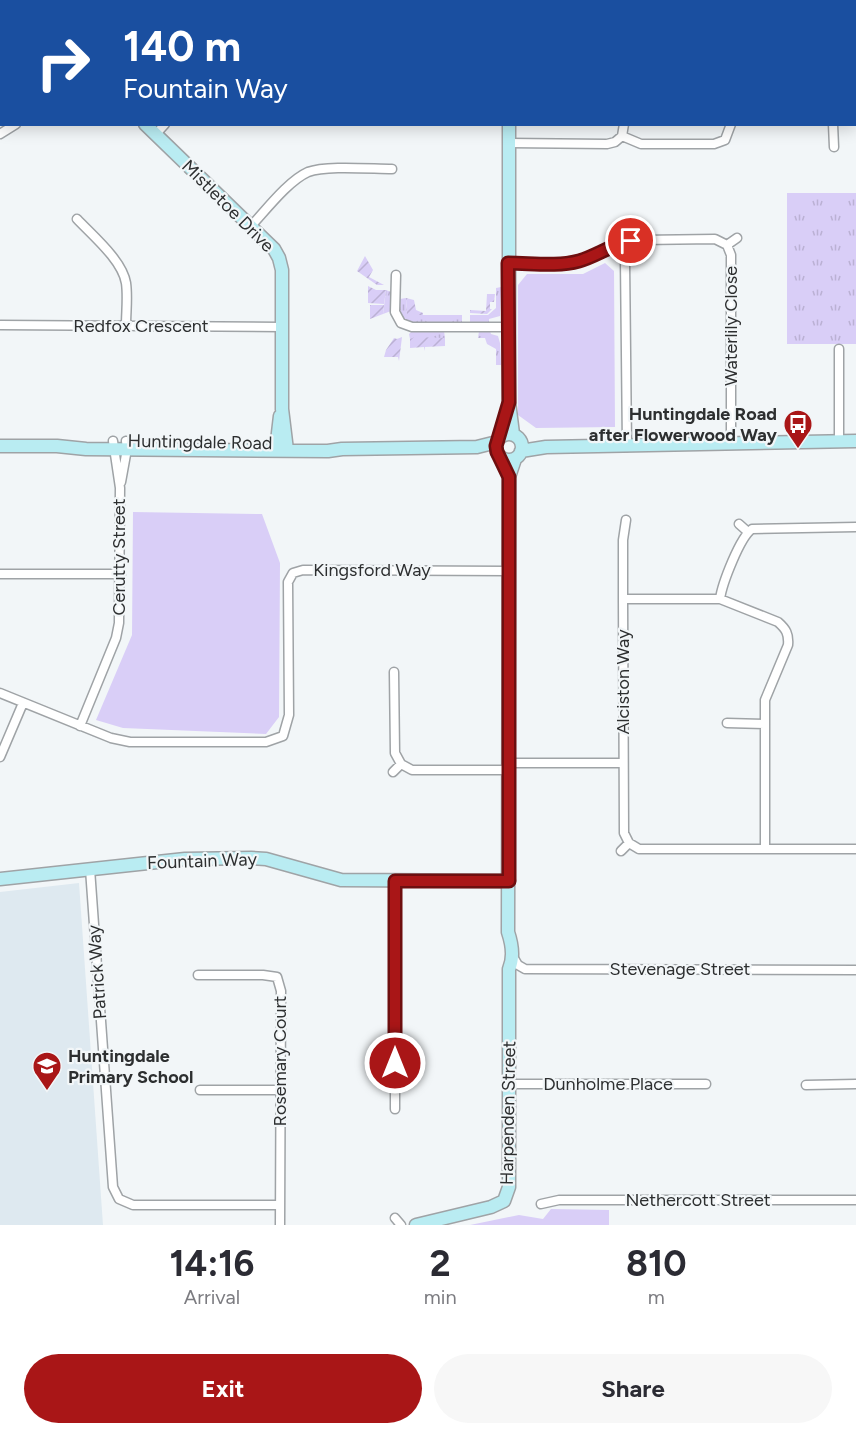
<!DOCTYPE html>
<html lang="en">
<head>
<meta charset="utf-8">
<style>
  body { margin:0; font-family:Figtree,sans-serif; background:#f7f7f7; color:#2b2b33; height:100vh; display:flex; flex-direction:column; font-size:22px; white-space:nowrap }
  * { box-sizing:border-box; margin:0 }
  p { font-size:20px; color:#7c7c81 }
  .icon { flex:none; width:33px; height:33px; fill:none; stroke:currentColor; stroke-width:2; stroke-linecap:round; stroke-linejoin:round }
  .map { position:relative; height:1225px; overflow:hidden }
  .panel { display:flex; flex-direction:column; background:#fff; flex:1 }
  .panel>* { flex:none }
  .guide { position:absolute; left:0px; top:0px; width:856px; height:126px; box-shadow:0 3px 15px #0003; background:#1a4fa0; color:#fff; overflow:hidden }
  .pin { position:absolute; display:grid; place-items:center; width:51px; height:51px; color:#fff; margin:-26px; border:3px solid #fff; border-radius:50%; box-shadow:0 2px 6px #0007 }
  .me { position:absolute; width:66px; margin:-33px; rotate:0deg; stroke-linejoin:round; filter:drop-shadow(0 0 4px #0008) }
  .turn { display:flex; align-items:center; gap:21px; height:126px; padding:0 24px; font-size:27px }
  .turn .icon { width:78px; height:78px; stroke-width:2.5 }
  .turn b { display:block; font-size:42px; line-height:51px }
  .eta { display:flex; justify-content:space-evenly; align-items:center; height:102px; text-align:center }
  .eta b { font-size:36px; font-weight:700; line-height:42px }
  .primary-button { display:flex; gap:12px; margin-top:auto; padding:12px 24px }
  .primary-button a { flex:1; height:69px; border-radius:36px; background:#a91617; color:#fff; font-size:24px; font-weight:700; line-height:69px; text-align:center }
  .primary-button a+a { background:#f7f7f7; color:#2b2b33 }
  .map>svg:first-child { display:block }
  .built { fill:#dee9f0 }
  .grass { fill:url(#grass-tufts) }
  .park { fill:#d9cef7 }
  .garden { fill:url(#garden-furrows) }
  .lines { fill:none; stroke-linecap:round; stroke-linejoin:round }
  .street-casing { stroke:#9fa3a6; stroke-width:11 }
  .secondary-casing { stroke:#9fa3a6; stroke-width:15 }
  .street { stroke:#fff; stroke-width:8 }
  .secondary { stroke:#b9ecf2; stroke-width:12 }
  .route-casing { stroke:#6e0e0f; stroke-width:15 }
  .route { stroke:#a91617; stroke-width:10 }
  .labels { text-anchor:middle; stroke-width:4.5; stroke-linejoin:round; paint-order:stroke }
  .street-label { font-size:18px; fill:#2d2f30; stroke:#f2f6f8 }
  .poi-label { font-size:18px; font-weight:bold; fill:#2d2f30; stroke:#f2f6f8; text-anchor:end }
</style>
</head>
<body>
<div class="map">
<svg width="856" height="1225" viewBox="0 0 856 1225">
  <defs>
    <pattern id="grass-tufts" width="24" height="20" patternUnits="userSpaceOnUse" patternTransform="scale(1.5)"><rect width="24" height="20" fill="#d9cef7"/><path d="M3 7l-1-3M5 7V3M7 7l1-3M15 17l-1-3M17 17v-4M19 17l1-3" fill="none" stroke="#bbb1d4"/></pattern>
    <pattern id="garden-furrows" width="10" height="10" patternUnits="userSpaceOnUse" patternTransform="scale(1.5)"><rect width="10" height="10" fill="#d9cef7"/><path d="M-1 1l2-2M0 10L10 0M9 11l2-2" fill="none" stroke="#bbb1d4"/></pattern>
  </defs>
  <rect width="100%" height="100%" fill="#f2f6f8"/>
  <path class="built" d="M79 883 103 1225H0V892Z"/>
  <path class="grass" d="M787 193H856V344H787Z
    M501 287 500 316 489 319V323L470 322V315H488L496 308V288Z
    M386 290 391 292V311L383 314Z
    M406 298 407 315H462V322H408C399 317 400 309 400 299Z
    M412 331H444L445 338 410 339 409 334Z
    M479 331H490L491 334 498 336 500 343 501 365H496V349L487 344 485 338H478Z"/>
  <path class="park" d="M605 263 614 271 615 427 536 428 518 415V285L527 274H583Z
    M133 512 262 514 280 563 279 717 266 734 123 728 96 720 132 635Z
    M551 1209 609 1210V1225H470L519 1215 543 1219Z"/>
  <path class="garden" d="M365 256 373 270 369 277 384 285H377L357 271Z
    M368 286 376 290H386L384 304 368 303Z
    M487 294H495L494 302H490V309H492L487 314 470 313V310L486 311Z
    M406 298 414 300 416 310 423 313V315H407Z
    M370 305H384L383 314 370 319Z
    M402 337 399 361 398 357H384L386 350 394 338 397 339Z
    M415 337 445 338V346L425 347V351L424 347 410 348V339Z"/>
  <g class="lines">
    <g class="street-casing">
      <path id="street" d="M190 0 191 2
        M408 0V2
        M622 1V2
        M43 2 46 0
        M292 2V0
        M731 2V0
        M855 2H856
        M0 27 2 26
        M833 124 834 147
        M0 134 16 124
        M155 135 165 124
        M622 136 624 124
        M509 143 607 144 615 142 622 136 641 144H714L725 140 731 124
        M77 219C93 236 122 260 126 283 128 297 126 312 126 326
        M251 226C266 210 288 181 308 172 326 165 372 169 392 169
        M622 243 625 260 627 447
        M727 245 737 238
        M509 263 564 264 580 261 613 246 641 240 715 239 727 245 731 255V444
        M396 275 395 312 401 323 412 327H509
        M0 325 282 327
        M839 349V441
        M121 482 127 449 126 441
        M626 520 623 540V599L624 833 629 843 639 849H856
        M739 524 748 532
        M0 574H121
        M623 599H720L778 622C786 629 789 634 788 645L765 700V848
        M720 599C722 584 740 537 752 529L856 527
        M394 672 395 753 401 764 412 770H509
        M0 693 111 738 130 742H266L283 736 289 715 288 582 293 573 303 570 509 571
        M727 723 765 724
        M80 726 116 638 119 623 120 488 113 441
        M0 757 23 703
        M509 763H623
        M393 772 401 764
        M621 851 629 843
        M90 869 113 1187 119 1199 133 1205H280
        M395 881V1109
        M512 955 518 965 525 969 856 970
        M198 975H263L277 977 281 991 280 1225
        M509 1084H706
        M806 1085 856 1084
        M200 1090H281
        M541 1204 559 1200H856
        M395 1218 401 1225"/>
    </g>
    <g class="secondary-casing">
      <path id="secondary" d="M55 0 56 2
        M508 0V2
        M145 124 274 249 279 258 282 270V409L287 450
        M509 124V402L513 434
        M496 447a13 13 0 1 1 26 0a13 13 0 1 1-26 0Z
        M0 446H57L86 449 328 451 342 449 477 447 497 442
        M276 450 280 416
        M521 451 546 447 856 441
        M0 879 185 859 251 858 266 859 341 880 509 881
        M416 1225 491 1207 504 1201 509 1187V969C514 958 512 944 508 932L509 477 515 459"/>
    </g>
    <use href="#street" class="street"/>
    <use href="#secondary" class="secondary"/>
  </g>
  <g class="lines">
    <g class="route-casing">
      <path id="route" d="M395 1063V881H509V477L497 452 496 446 509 402 508 263C531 263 557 267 579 261 597 256 612 244 631 241"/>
    </g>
    <use href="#route" class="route"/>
  </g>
  <defs>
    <g id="bus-pin" transform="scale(1.5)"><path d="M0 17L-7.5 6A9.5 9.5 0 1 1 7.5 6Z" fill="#a91617" stroke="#f2f6f8"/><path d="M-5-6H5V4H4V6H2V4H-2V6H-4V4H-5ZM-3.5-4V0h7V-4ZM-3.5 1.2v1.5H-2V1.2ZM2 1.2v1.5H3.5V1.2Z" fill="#fff"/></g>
    <g id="school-pin" transform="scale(1.5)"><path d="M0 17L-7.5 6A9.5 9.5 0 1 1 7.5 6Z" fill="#a91617" stroke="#f2f6f8"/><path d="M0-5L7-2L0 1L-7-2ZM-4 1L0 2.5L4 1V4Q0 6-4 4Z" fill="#fff"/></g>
  </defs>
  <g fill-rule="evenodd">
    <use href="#bus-pin" x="798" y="424"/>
    <use href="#school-pin" x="47" y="1066"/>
  </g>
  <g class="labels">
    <g class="street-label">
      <text transform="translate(228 206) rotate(45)" y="6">Mistletoe Drive</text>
      <text x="141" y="332">Redfox Crescent</text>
      <text transform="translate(731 326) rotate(-90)" y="6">Waterlily Close</text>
      <text transform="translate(200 442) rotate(1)" y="6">Huntingdale Road</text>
      <text transform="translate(119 557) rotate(-90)" y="6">Cerutty Street</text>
      <text x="372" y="576">Kingsford Way</text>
      <text transform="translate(623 682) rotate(-90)" y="6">Alciston Way</text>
      <text transform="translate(202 861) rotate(-2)" y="6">Fountain Way</text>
      <text x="680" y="975">Stevenage Street</text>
      <text transform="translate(97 972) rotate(-94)" y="6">Patrick Way</text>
      <text transform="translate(280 1061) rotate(-90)" y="6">Rosemary Court</text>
      <text x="608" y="1090">Dunholme Place</text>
      <text transform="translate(508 1113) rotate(-89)" y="6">Harpenden Street</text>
      <text x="698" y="1206">Nethercott Street</text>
    </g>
    <g class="poi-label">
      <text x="777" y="420">Huntingdale Road<tspan x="777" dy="21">after Flowerwood Way</tspan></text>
      <text x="68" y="1062" text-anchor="start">Huntingdale<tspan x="68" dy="21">Primary School</tspan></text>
    </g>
  </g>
</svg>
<div class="pin" style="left:631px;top:241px;background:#d93025"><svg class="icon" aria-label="arrive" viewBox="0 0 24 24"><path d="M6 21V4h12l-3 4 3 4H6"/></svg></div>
<svg class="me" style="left:395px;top:1063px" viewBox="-20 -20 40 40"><circle r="17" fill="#a91617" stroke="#fff" stroke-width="3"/><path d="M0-11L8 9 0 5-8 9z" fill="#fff"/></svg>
<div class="guide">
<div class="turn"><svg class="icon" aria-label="right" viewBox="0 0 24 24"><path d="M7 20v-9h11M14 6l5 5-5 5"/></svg><div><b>140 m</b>Fountain Way</div></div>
</div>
</div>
<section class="panel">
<div class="eta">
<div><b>14:16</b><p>Arrival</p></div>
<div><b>2</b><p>min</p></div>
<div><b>810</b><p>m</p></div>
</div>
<div class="primary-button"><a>Exit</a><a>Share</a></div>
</section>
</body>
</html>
